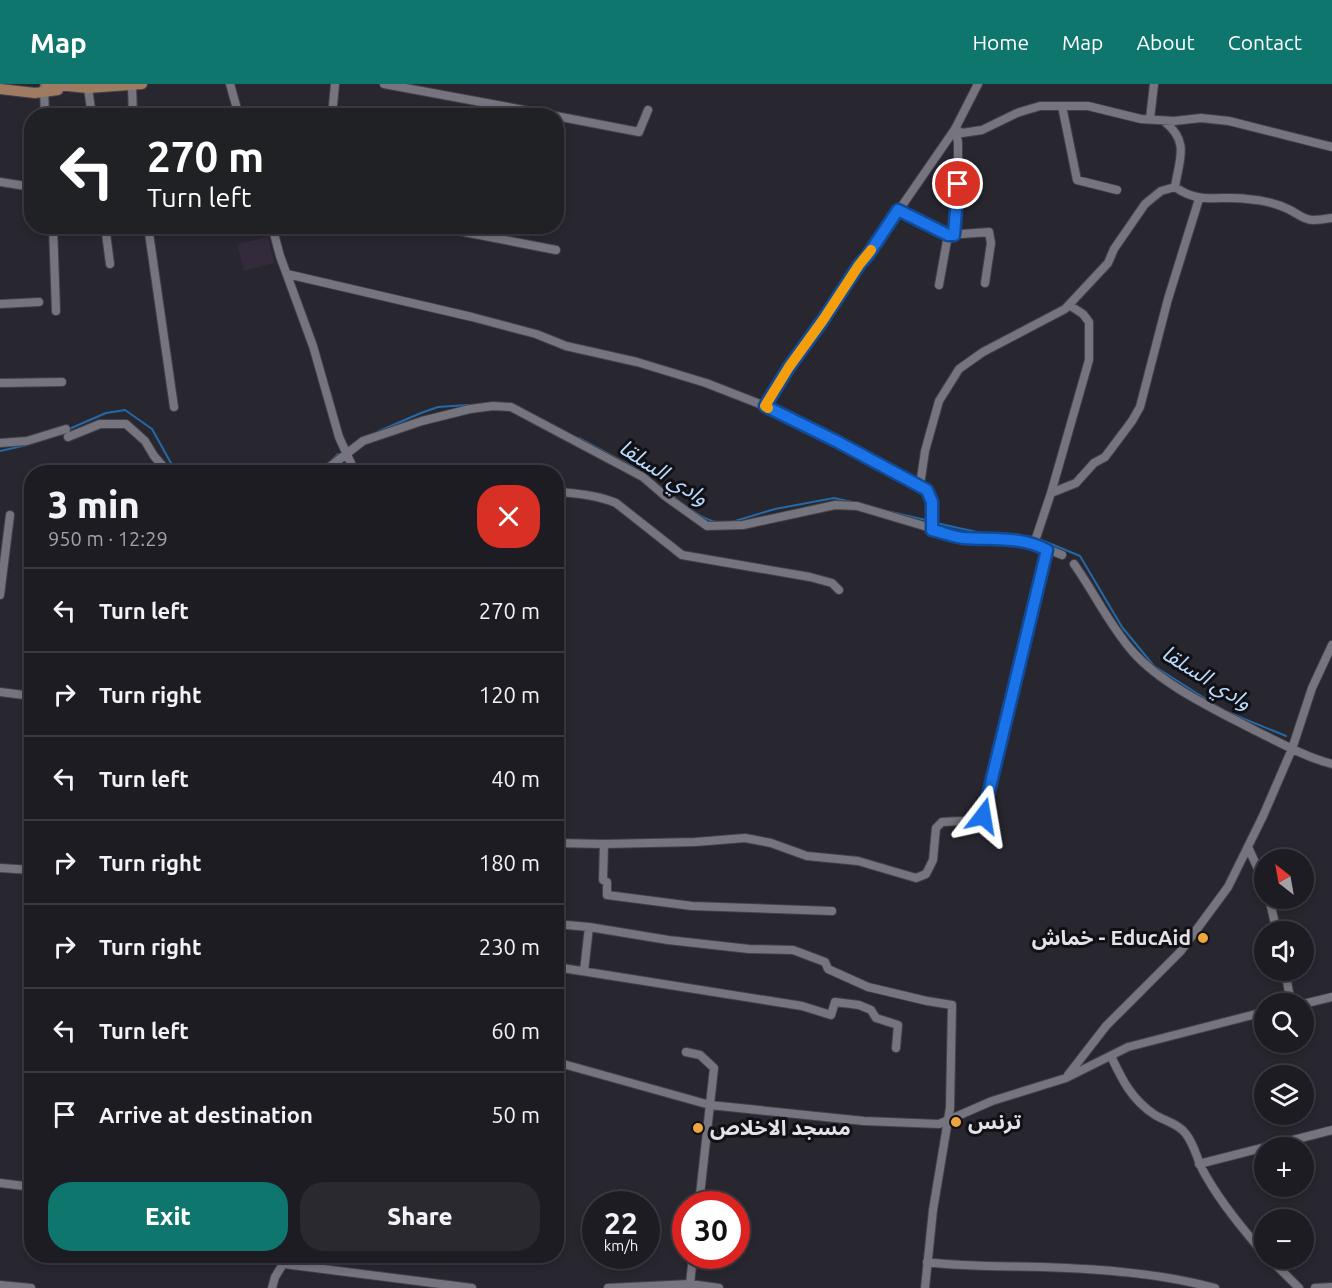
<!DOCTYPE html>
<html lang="en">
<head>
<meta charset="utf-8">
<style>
  body { margin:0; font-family:Ubuntu,"Noto Sans Arabic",sans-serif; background:#2b2930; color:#f1f3f6; height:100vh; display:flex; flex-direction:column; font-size:22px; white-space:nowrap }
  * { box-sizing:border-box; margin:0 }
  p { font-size:20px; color:#a1a1a6 }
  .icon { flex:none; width:33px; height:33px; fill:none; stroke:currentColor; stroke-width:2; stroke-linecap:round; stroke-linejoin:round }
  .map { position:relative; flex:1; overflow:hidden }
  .panel { position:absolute; left:24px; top:381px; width:540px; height:798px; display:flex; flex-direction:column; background:#1e1c23; border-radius:24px; box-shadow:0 3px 9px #0003,0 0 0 2px #3c3a41 }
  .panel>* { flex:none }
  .hud { position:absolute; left:24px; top:24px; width:540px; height:126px; border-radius:24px; box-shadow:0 3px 9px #0003,0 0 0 2px #3c3a41; background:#202124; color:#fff; overflow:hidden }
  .needle { width:39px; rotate:329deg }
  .fabs { position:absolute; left:1254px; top:765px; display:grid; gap:12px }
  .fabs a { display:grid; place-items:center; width:60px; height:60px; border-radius:50%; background:#1e1c23; box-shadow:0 3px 9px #0003,0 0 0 2px #3c3a41; font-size:30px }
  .speed { position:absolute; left:582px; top:1107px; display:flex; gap:12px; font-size:30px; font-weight:700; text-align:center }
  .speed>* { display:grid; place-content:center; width:78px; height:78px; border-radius:50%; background:#1e1c23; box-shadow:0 3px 9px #0003,0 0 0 2px #3c3a41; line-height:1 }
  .speed small { font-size:15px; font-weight:400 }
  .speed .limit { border:9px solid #d22; background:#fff; color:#111 }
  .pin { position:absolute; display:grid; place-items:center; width:51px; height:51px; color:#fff; margin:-26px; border:3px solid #fff; border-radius:50%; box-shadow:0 2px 6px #0007 }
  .me { position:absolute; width:66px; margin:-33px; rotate:14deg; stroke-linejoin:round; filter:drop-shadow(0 0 4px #0008) }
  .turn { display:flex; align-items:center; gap:21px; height:126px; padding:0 24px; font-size:27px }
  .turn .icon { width:78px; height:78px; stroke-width:2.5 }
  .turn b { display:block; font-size:42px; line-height:51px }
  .round { display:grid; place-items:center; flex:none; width:63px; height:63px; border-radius:24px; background:#2b2930 }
  .head { display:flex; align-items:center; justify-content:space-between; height:102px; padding:0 24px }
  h1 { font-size:36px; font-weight:800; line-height:45px }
  .button { display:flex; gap:12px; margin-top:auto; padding:12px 24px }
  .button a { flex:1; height:69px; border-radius:24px; background:#0f766e; color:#fff; font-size:24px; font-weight:800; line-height:69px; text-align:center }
  .button a+a { background:#2b2930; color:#f1f3f6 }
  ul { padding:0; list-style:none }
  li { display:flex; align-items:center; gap:18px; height:84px; padding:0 24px; border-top:2px solid #3c3a41 }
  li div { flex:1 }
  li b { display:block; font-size:22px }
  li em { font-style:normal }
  header { display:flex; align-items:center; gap:36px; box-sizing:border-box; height:84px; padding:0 30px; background:#0f766e; color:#fff }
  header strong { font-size:28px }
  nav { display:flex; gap:33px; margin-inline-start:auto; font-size:21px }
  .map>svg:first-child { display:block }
  .industrial { fill:#332b3b }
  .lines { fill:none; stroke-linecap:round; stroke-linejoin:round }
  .stream { stroke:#2469a8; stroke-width:2 }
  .minor-casing { stroke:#434249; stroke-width:10 }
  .major-casing { stroke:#434249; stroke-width:12 }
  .minor { stroke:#76747e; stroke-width:8 }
  .major { stroke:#9f7b62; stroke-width:10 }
  .route-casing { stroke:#114b97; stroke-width:15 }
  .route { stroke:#1a73e8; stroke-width:10 }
  .slow { stroke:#f59e0b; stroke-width:10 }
  .poi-dot { fill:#eea73d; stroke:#111014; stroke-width:2 }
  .labels { text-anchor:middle; stroke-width:6; stroke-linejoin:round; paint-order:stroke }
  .poi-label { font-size:21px; font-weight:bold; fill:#e3e2e8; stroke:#111014; text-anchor:start }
  .water-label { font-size:22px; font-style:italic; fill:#b9dafe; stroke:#111014 }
</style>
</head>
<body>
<header>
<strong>Map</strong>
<nav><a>Home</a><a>Map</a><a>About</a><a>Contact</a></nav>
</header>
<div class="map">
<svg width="1332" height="1204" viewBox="0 0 1332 1204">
  <rect width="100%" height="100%" fill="#28262f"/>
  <path class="industrial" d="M268 153 274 179 244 187 237 160Z"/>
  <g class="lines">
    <path class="stream" d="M69 345 106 329 125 326 152 345 172 381 179 388
      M379 347 421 329 438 323 468 321
      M579 354 635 384
      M0 367 27 361
      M331 377 338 370
      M659 402C674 412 700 436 717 438
      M883 426 930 437
      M735 437 775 425 834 414 852 418
      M936 439 986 450 1001 451
      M1007 451 1034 453
      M1039 455 1080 472 1122 543 1154 582 1220 624
      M1225 627 1286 652"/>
    <g class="minor-casing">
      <path id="minor" d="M230 0 239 32
        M384 0 556 32
        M132 2 133 32
        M44 3 45 32
        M88 4 92 32
        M1062 22 1077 96 1117 106
        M332 32 335 0
        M556 32 639 48 648 26
        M1150 35 1154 0
        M1165 38C1190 58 1179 76 1175 103 1200 121 1219 111 1247 115 1260 116 1276 119 1288 125 1297 129 1303 136 1313 136 1319 136 1326 135 1332 134
        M955 45 962 49 982 46 1017 29 1040 22H1088L1141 35 1174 37 1201 34 1229 37 1332 63
        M0 98 32 103
        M898 126 948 151 989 148 991 159 985 199
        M53 142 56 227
        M105 142 110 180
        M148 142 174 323
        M272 142 280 172 313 262 339 353 355 388
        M433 142 556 166
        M954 151 958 100V58L955 45
        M287 190 472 233 536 250 566 262 637 278 706 299 765 322 836 357 927 406 932 418V446
        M939 201 948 151
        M0 220 39 218
        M0 299 62 298
        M765 322 859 181 868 171 955 45 978 0
        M68 353 100 340H126L145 357 154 372 168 388
        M0 359 27 357 66 345
        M323 388 363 357 422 337 470 325 493 322 511 323 643 393 665 412 707 442 743 441 835 421 857 422 961 453 1007 455 1038 461 1062 471
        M920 401 925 367 939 317 959 285 983 268 1065 225 1108 179 1114 165 1145 120 1161 107 1175 103
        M556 408C577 409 597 411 616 419L682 471 810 493 832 499 839 506
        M1051 409 1076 399 1094 379 1105 373 1132 337 1140 323 1168 215 1199 115
        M1034 460 1051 409 1089 276V238L1083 230 1069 221
        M1074 480C1094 508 1109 541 1133 568 1162 601 1216 626 1256 647 1281 659 1305 673 1332 680
        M0 511 10 431
        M0 608 32 612
        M556 759 604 760 695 758 745 754 771 759 807 772 858 777 916 794 926 790 933 776 936 744 942 738 980 736 983 731 1047 466
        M604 760 603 796 607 798V811L692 822 832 827
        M1248 763 1264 798
        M0 784 32 786
        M1269 814 1277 848
        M556 840 589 843 668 856 749 865 793 866 825 878 828 885 868 903 927 917 952 921 950 1024 933 1126 925 1204
        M556 883 802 922 831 931 835 918 859 921 871 926 876 934 898 941 896 964
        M1285 886 1291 920
        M584 887 589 843
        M1303 920 1332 913
        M686 968 700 971 714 984 699 1120
        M1111 972C1122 996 1132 1016 1155 1031 1165 1037 1179 1040 1186 1050 1196 1063 1197 1078 1206 1092 1222 1120 1243 1145 1264 1170
        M556 978 710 1021 864 1037 939 1040 992 1017 1066 994 1128 963 1264 928
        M1068 991 1106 942 1180 868 1228 803 1263 732 1292 665 1312 604 1332 561
        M1199 1080 1332 1046
        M0 1099 32 1103
        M1269 1174 1299 1204
        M927 1178C966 1183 1003 1182 1042 1183 1100 1185 1158 1189 1215 1204
        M284 1180 472 1204
        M690 1200 693 1172
        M0 1201 31 1204
        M272 1204 275 1193 288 1172
        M608 1204 690 1200 719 1204
        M1315 1204 1332 1203"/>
    </g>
    <g class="major-casing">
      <path id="major" d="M47 0 88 4 142 0
        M0 5 35 9 58 6"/>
    </g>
    <use href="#minor" class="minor"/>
    <use href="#major" class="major"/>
  </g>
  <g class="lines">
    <g class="route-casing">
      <path id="route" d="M958 100 954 151H948L898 126 868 171 859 181 823 236 789 283 765 322 836 357 927 406 932 418V446C942 448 953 453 964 454 992 456 1022 452 1047 466L983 732"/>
    </g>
    <use href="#route" class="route"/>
    <path class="slow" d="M768 324 765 322 789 283 823 236 859 181 871 166"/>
  </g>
  <g class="poi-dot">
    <circle cx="1203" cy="854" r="6"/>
    <circle cx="956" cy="1038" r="6"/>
    <circle cx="698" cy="1044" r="6"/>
  </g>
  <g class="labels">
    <g class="poi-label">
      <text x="1191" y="861" text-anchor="end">خماش - EducAid</text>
      <text x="968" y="1045">ترنس</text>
      <text x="710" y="1051">مسجد الاخلاص</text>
    </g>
    <g class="water-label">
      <text transform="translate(664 388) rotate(33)" y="8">وادي السلقا</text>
      <text transform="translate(1207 593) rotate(32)" y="8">وادي السلقا</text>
    </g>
  </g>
</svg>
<div class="fabs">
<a><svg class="needle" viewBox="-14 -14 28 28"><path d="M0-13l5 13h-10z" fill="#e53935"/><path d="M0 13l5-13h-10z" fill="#a1a1a6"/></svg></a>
<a><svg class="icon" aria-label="sound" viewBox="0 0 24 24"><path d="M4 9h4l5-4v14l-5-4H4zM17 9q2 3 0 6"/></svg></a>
<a><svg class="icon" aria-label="search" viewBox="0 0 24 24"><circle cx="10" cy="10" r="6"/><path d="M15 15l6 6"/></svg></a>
<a><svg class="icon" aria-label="layers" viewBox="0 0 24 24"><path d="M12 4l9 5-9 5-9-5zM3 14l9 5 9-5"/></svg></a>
<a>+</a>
<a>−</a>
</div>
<div class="speed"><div>22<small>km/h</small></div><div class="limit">30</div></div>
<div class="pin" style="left:958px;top:100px;background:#d93025"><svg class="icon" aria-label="arrive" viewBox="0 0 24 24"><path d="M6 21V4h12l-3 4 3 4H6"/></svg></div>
<svg class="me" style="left:983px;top:732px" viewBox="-20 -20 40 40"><path d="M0-17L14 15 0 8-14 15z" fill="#1a73e8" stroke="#fff" stroke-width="4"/></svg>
<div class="hud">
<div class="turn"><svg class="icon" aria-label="left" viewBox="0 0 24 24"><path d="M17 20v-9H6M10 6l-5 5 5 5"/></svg><div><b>270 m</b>Turn left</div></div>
</div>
<section class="panel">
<div class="head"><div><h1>3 min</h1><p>950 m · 12:29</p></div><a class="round" style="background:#d93025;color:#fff"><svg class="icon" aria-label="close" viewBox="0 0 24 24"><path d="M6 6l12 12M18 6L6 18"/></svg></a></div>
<ul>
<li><svg class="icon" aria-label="left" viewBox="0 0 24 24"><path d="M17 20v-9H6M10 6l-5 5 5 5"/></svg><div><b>Turn left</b></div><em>270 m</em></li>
<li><svg class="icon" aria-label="right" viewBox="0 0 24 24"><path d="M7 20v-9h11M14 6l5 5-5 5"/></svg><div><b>Turn right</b></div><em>120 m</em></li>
<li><svg class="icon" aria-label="left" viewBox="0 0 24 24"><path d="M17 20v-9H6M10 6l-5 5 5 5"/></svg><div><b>Turn left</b></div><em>40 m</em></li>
<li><svg class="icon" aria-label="right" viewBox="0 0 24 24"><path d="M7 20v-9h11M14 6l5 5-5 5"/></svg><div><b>Turn right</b></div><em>180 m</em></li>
<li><svg class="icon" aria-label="right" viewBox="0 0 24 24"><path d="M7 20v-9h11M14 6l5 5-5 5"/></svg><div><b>Turn right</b></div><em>230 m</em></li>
<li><svg class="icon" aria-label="left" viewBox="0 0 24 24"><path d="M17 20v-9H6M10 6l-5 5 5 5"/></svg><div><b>Turn left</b></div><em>60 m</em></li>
<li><svg class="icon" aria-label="arrive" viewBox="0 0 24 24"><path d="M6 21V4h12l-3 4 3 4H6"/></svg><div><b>Arrive at destination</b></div><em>50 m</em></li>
</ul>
<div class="button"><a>Exit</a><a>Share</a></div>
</section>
</div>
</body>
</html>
